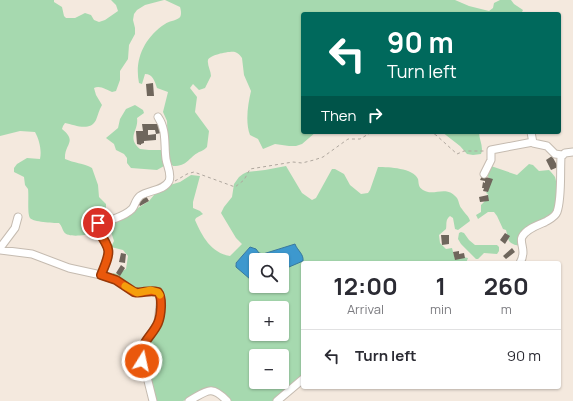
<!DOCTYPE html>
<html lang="en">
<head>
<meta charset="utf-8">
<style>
  body { margin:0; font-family:Manrope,sans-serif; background:#f7f7f7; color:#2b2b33; height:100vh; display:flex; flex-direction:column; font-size:15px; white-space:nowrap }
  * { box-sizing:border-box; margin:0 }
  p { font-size:13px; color:#7c7c81 }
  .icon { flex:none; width:22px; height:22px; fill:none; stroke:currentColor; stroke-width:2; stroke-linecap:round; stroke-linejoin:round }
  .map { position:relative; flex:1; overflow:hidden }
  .panel { position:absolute; left:301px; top:261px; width:260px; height:128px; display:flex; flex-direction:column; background:#fff; border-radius:4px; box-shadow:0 1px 3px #0004 }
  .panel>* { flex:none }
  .banner { position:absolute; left:301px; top:12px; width:260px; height:122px; border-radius:4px; box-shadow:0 1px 3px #0004; background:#00695c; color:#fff; overflow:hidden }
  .fabs { position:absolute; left:249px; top:253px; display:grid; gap:8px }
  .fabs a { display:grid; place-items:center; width:40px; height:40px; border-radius:4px; background:#fff; box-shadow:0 1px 3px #0004; font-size:20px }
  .pin { position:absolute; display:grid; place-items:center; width:34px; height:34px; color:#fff; margin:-17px; border:2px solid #fff; border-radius:50%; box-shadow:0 1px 4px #0007 }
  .me { position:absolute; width:44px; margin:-22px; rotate:10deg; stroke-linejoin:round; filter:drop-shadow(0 0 3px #0008) }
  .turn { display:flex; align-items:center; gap:14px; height:84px; padding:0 20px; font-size:18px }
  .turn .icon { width:52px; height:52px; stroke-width:2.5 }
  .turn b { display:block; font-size:28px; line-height:34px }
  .then { display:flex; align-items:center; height:38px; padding:0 20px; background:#0003; gap:8px; font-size:15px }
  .eta { display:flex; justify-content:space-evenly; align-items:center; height:68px; text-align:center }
  .eta b { font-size:24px; font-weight:700; line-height:28px }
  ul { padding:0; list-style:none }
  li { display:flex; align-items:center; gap:12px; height:52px; padding:0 20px; border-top:1px solid #e1e1e2 }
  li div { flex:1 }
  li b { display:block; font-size:15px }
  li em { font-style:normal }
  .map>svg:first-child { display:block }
  .green { fill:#a6d9af; fill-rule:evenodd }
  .water { fill:#3d98ce; stroke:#39789c }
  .building { fill:#6f665c }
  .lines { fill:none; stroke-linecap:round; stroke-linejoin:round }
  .minor-casing { stroke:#c5bbb0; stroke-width:9 }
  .path { stroke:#afa79e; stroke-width:1; stroke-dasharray:3 3; stroke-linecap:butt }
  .minor { stroke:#fff; stroke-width:7 }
  .route-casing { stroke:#983908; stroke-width:10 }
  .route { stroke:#ea580c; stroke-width:7 }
  .slow { stroke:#f59e0b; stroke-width:7 }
</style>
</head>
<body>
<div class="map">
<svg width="573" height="401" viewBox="0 0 573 401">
  <rect width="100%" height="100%" fill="#f4e9de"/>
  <path class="green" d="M0 0H54V2L62 7 64 16 66 18H75L85 13 91 15 94 20 99 22 105 20 118 11 116 5 111 0H164L145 5 137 10 134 14 133 20 135 28V34L129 45 128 59 120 71V80L116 91 112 92C107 90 100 85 94 88L96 95 102 105C99 110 98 115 96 120 90 132 75 125 65 123L63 126 62 129C78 142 64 144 65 159 74 163 83 163 92 168L98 185 99 197 106 204V207L103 214 98 218 94 225 93 232 91 234C85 235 68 238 64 232 62 229 62 226 59 223 53 223 33 222 30 218 27 214 29 195 28 189L25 185 24 177 14 172V168L17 164 27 158 40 159C42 150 39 139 35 132L20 131 0 136Z
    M165 0H455L469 6 489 11 493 8 494 3 500 0H511L514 4 523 10 521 14H303V132H316L302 144 296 146H289L275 144 263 149 258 139 250 135C245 122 248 104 251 91L244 75 242 58C240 55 238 53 235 52 229 51 210 55 208 60 207 65 211 71 211 76L205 88 199 90 193 84 190 88 197 97 195 112 209 131 207 147C204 150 202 151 199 152 188 158 188 166 173 166L171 164 168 154 167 121 163 112 168 92 157 88C155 82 153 74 145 74L142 84 139 83C134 59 145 37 165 24 169 21 175 21 179 18 182 16 181 10 180 7Z
    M135 105 143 110 144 113 137 118C139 131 126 137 140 149L149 150H162L164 166 157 170 131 168 127 163V158L124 154 116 150 114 144 106 138 118 128 120 119 126 109Z
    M442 132H479C479 140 484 147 481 154L473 155 467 154 460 146Z
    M529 164 533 165 539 171 549 170C551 172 553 174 555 177 558 185 557 211 551 217 544 223 532 225 526 231 523 234 522 241 520 246 507 243 509 241 506 230L503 229 497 216 494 212H488L478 219 476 215 481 212V205L485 201 488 194 486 193C491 188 490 180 487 174L491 166 517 175Z
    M286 166 302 193 312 200 316 198 332 169H335L344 174 350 185 361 194 368 193 370 190 378 167C389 167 413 168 418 179 419 184 418 187 423 190 434 197 446 184 457 198 459 201 459 206 462 209 465 214 469 216 470 221L458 230 455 229 453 218 450 216C445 220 447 224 446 229L439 235 440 243 446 249 452 248 455 259 463 257 468 258 466 263H303V375L283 393 273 401H228L212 388H206L183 401H156L144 359 145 347 159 325 163 294 138 291 112 276 113 273 117 274 126 269 128 256 123 250 111 247 114 241 111 232V225L149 201 154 195 170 185 180 182 191 175 200 176 193 202V208L200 211 203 214 196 218 195 220C202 236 211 253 230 256L242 244 236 238 221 213 224 207 232 197 234 184 239 177 243 174 247 172 265 170ZM295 244 297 249 282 270V286H256V282L250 279 235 264 250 247 259 254H263ZM256 308H282V334H256ZM256 356H282V382H256Z
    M461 232 464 233 469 240 475 245H497L499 247V251L497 254 484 253 478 259H476L461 244 458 239 459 233Z"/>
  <path class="water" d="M295 244C297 250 304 254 303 261L282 270V260H256V282L250 279 236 267V263L250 247 256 249 259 253 263 254Z"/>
  <path class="building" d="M153 83 154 96H147L146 84Z
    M142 124H160L161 133 156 134 155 130H148V135L156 134V140L144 141V143L141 144V145L137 144 136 131H143Z
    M552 156 558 167 551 170 546 160Z
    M482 176 493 179 488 192 483 191 484 188H482L483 182 485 183V181L480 180Z
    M488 195 489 201 480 202 479 197Z
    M146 196 149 201 140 206 137 201Z
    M505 233 510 236 505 244 500 240Z
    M441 235H449V244L442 245Z
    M512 248 515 252 506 259 503 256Z
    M459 251V254L464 253 465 258 455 260 453 252Z
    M121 253 126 254 125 263 119 262Z
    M121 265 125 268 120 276 116 273Z"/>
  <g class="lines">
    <g class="minor-casing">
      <path id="minor" d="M531 132 533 143 547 146 555 154 562 155
        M484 174 491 160V150L533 142
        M0 248 15 228 18 217
        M0 250 32 254 69 268 101 275 116 280 134 292C142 294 149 289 158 292L161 297 158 323 146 341 142 357 153 401
        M520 263C527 250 519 243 522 237 526 229 538 225 545 222 550 219 555 217 557 212 562 198 560 172 561 157L565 153 573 152
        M101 275C112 248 111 251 96 228V226L98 223C107 222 125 216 132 209 135 206 135 200 140 196 148 190 164 191 169 181 172 174 167 166 166 159 164 145 167 130 158 117
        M189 401C207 391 211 384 227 401
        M277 401 303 379"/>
    </g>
    <path class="path" d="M429 132 436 135 457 154 464 151H486
      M175 181 187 174 194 172 235 187 244 180 250 169 293 162 302 163 314 160 323 157 348 139H360L372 132"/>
    <use href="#minor" class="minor"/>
  </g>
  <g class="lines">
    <g class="route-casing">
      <path id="route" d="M98 223 96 226V228C111 250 112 249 101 275L116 280 134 292C143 294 148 289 158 292 163 298 161 316 158 323 152 337 139 342 142 361"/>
    </g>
    <use href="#route" class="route"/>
    <path class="slow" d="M125 286 137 293 151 290 158 292 160 295"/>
  </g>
</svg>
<div class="fabs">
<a><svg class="icon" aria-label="search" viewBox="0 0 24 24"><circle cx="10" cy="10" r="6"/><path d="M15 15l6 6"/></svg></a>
<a>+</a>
<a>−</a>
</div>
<div class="pin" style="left:98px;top:223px;background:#d93025"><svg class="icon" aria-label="arrive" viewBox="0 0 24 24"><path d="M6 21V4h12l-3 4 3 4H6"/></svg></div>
<svg class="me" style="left:142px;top:361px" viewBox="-20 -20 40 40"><circle r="17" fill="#ea580c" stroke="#fff" stroke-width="3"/><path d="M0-11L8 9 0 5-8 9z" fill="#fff"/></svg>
<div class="banner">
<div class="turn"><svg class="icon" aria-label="left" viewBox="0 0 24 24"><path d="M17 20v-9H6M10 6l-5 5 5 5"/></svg><div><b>90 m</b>Turn left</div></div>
<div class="then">Then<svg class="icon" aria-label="right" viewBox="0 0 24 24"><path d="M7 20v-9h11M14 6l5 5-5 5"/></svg></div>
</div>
<section class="panel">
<div class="eta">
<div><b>12:00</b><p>Arrival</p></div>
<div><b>1</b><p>min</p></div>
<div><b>260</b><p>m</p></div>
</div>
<ul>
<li><svg class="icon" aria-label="left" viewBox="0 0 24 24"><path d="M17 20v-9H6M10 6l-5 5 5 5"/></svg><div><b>Turn left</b></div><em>90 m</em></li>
</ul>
</section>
</div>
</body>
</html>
